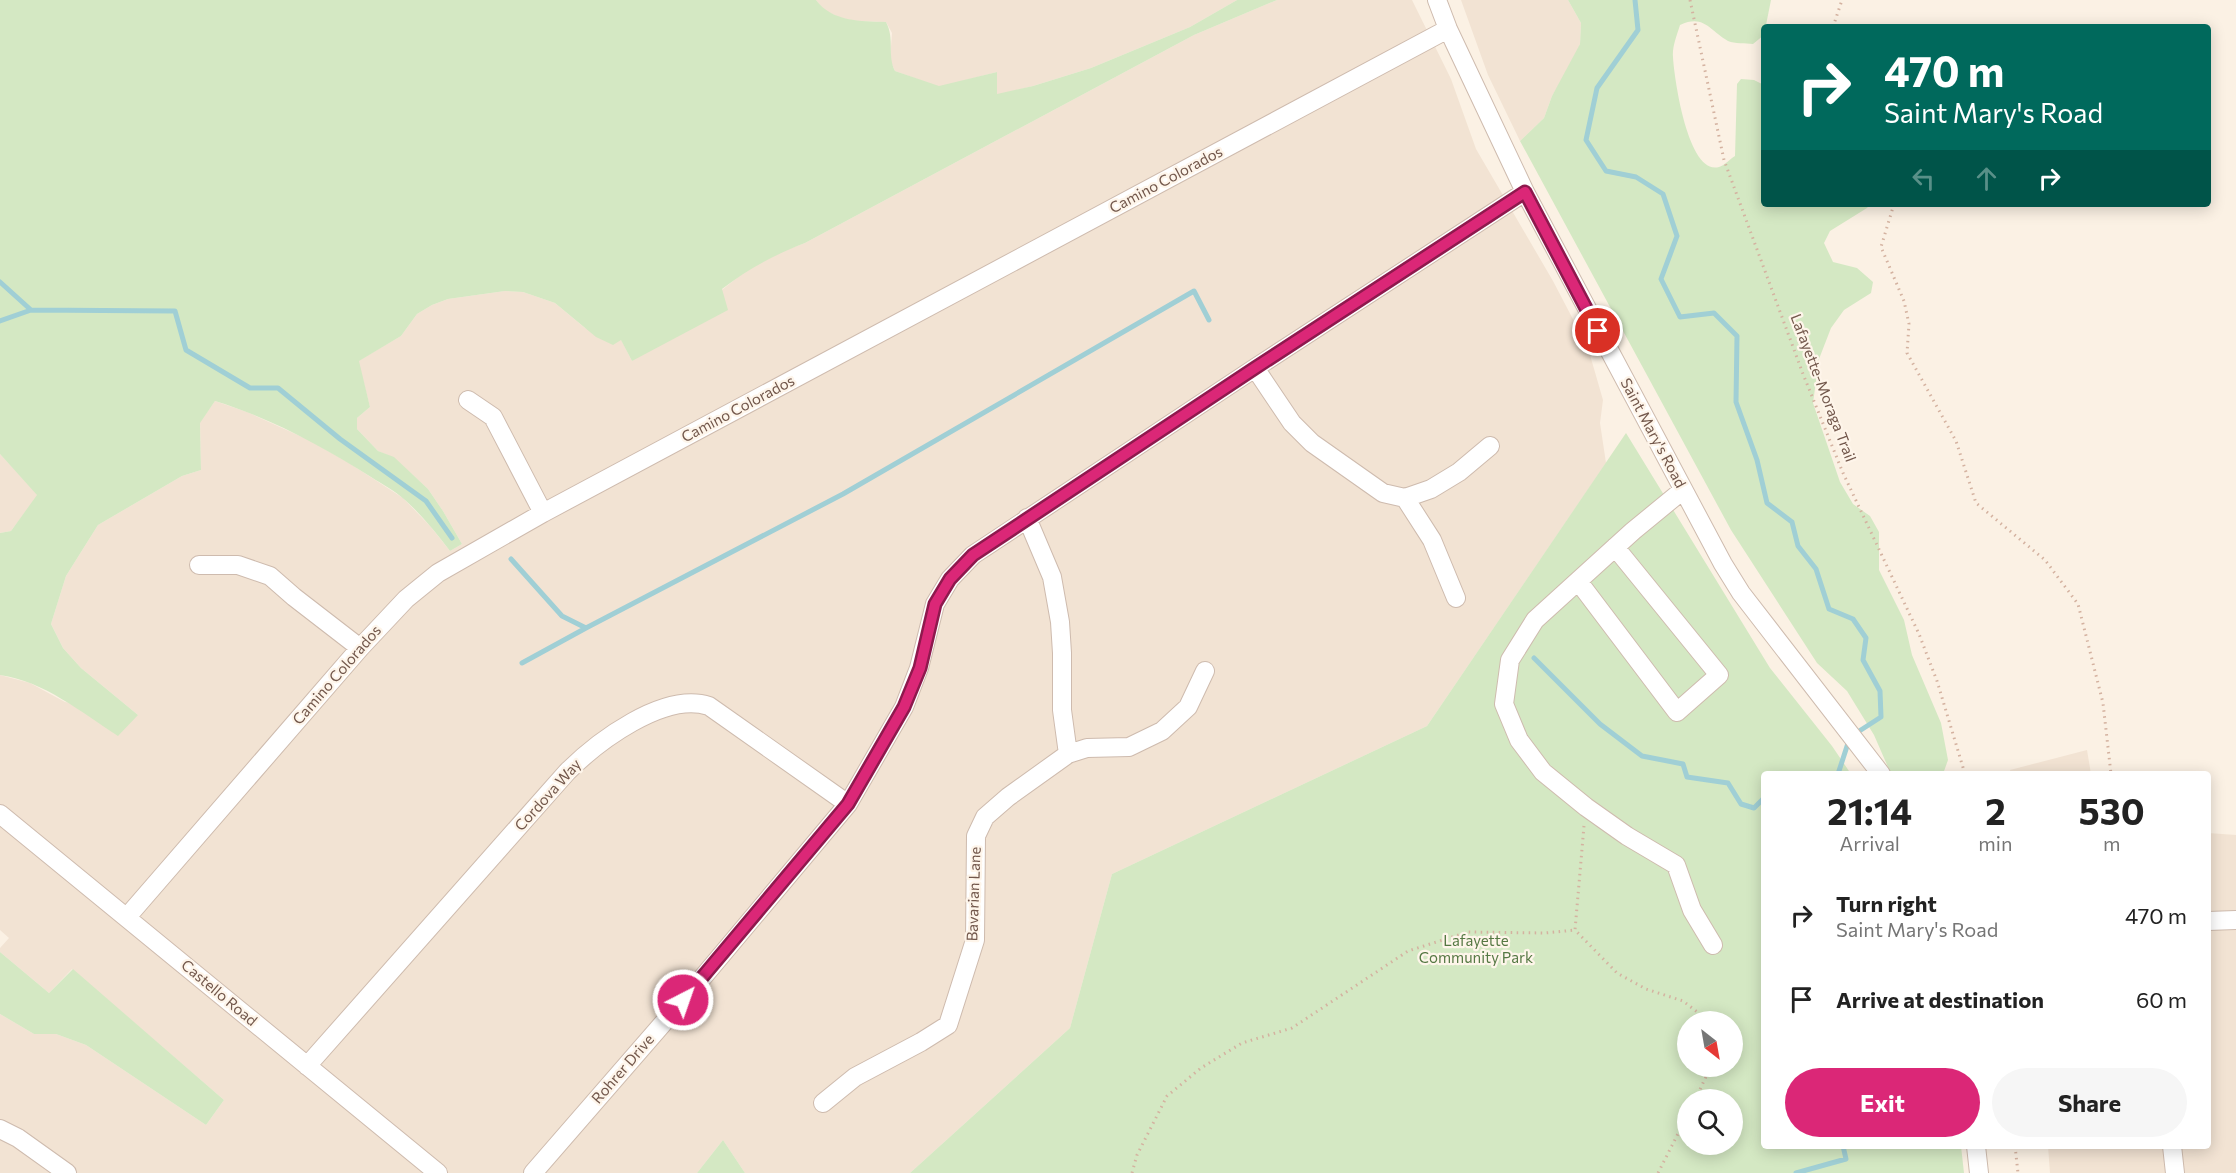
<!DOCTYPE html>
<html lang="en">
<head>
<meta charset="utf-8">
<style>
  body { margin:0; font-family:Commissioner,sans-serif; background:#f6f6f6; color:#222; height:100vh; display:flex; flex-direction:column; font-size:22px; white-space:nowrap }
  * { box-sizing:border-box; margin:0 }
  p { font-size:20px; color:#767676 }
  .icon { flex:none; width:33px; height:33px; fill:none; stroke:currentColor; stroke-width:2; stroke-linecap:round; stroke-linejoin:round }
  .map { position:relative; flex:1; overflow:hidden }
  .panel { position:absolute; left:1761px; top:771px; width:450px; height:378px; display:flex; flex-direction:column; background:#fff; border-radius:6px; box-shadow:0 3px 15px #0003 }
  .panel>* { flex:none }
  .hud { position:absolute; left:1761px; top:24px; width:450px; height:183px; border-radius:6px; box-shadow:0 3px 15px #0003; background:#00695c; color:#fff; overflow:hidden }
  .needle { width:39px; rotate:149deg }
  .buttons { position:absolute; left:1677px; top:1011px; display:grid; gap:12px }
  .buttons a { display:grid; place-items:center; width:66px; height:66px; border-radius:50%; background:#fff; box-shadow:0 3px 15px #0003; font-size:30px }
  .pin { position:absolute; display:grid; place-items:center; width:51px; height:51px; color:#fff; margin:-26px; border:3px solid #fff; border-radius:50%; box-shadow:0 2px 6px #0007 }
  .me { position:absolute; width:66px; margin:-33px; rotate:41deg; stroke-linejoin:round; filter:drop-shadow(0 0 4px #0008) }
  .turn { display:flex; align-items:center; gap:21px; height:126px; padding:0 24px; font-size:27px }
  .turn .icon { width:78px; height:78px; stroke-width:2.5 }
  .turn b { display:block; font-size:42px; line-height:51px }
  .lanes { display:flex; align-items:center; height:57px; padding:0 24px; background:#0003; justify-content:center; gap:30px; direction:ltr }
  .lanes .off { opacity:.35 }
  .eta { display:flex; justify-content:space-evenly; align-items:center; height:102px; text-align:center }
  .eta b { font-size:36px; font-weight:700; line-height:42px }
  .action { display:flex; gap:12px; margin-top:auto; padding:12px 24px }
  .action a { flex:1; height:69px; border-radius:36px; background:#db2777; color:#fff; font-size:24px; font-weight:700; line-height:69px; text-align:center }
  .action a+a { background:#f6f6f6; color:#222 }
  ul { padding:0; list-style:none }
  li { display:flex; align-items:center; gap:18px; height:84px; padding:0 24px }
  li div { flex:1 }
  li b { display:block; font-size:22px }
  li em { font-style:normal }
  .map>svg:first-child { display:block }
  .residential { fill:#f2e3d3 }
  .green { fill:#d4e8c3; fill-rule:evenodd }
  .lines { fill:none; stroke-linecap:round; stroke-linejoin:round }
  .stream { stroke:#a0cfd5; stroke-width:5 }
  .minor-casing { stroke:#cebbae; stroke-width:20 }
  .path { stroke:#d4b2a0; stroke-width:3; stroke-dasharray:1.5 4.5; stroke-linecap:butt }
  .minor { stroke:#fff; stroke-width:18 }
  .route-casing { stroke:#8e194d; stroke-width:15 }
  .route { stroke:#db2777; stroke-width:10 }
  .labels { text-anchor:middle; stroke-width:4.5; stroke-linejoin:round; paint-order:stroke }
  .street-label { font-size:15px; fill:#72574b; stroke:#fef5ea }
  .park-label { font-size:15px; fill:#557843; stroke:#fef5ea }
</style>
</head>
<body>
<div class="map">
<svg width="2236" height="1173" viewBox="0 0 2236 1173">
  <rect width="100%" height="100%" fill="#fbf1e4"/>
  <path class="residential" d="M816 0H1237L1190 27 1091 68 1033 86 997 95V72L939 87 895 71 890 60 892 33 886 22 855 21 838 17 824 10Z
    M1277 0H1412L1451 79 1476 149 1553 281 1588 348 1603 400 1600 423 1606 463 1427 726 1112 874 1070 1028 910 1173H745L723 1140 697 1173H0V1014L34 1034H56L86 1045 206 1125 224 1100 72 969 49 993 0 952V948L9 938 0 930V675L30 683 65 702 138 715 81 668 63 648 51 624 66 576 98 525 182 476 201 470 200 422 215 401 247 412 311 441 349 463 403 498 430 526 450 551 462 544 443 511 428 489 394 458 378 451 357 429V418L370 407 358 361 401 336 417 314 432 305 448 299 505 291 523 292 555 303 585 328 621 339 632 361 747 270 783 251 805 243 1194 35Z
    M1461 0H1568L1581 23 1580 44 1577 54 1552 96 1544 118 1520 141 1488 75Z
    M0 454 38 495 11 531 0 533Z
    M2087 750 2091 774H2011L2010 770Z
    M2208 833 2236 835V1173H2050L2048 1146H2208Z"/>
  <path class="green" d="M0 0H816C832 22 861 21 886 22 895 39 887 55 895 71L939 86 997 72V94L1033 86 1091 68 1190 27 1237 0H1277L1194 35 805 243C774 255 748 269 722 289L728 310 632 361 621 340 613 345 596 337 555 303 523 292 505 291 448 299 432 305 417 314 401 336 359 361 370 407 357 418V429L378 451 394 457 428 489 443 511 462 544 450 551C436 533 422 515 405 500 395 491 382 484 371 477 322 446 270 418 215 401L200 423 201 470 182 476 98 525 66 576 51 624 63 648 81 668 138 715 118 736C82 713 44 681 0 675V533L11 531 37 495 0 454Z
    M1568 0H1771L1764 35 1753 44C1745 43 1735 44 1728 41 1709 30 1704 14 1680 25 1677 35 1672 47 1673 57 1674 77 1688 176 1719 167 1724 166 1730 159 1735 156L1737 84 1741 79 1754 80 1764 85V204H1870L1867 208 1830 231 1824 243 1833 262 1857 268 1873 282 1871 293 1844 310 1831 328 1819 359 1813 403 1840 482 1853 504 1870 516 1879 532V570L1904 620 1912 655 1941 723 1948 760 1943 774H1891L1874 735 1847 691 1817 663 1731 530 1520 141 1544 118 1552 96 1580 44 1581 23Z
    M1626 433 1770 668 1832 746 1851 774H1764V1146H1961L1964 1173H910L1070 1028 1112 874 1427 726ZM1688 1022H1732V1066H1688ZM1688 1100H1732V1144H1688Z
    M0 952 49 993 73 969 224 1100 206 1125 86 1045 56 1034H34L0 1014Z
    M723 1140 745 1173H697Z"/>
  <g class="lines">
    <path class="stream" d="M1635 0 1638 30 1597 88 1586 140 1606 171 1636 177 1663 194 1677 236 1661 279 1680 317 1714 313 1737 336 1736 402 1757 460 1767 503 1792 522 1798 546 1816 569 1829 609 1853 619 1866 638 1863 660 1880 691 1881 717 1850 737 1838 774
      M0 282 31 310
      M0 321 31 310 175 311 186 350 250 388H278L340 439 426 501 452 538
      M511 559 562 616 586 628 843 494 1194 291 1209 320
      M1534 658 1600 724 1642 756 1683 764 1687 777 1728 783 1741 804 1754 808 1764 798
      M522 663 586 628
      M1796 1173 1846 1159 1843 1146"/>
    <g class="minor-casing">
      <path id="minor" d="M1437 0 1448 29 1525 192 1723 564 1741 593 1881 774
        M1255 368 1292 423 1312 443 1383 493 1405 498 1431 489 1459 472 1490 446
        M468 400 493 417 543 513
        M1683 490 1633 531 1535 620 1510 660 1504 704 1519 740 1543 772 1586 807 1627 836 1676 865 1692 910 1713 945
        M1405 498 1432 540 1456 598
        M199 565H238L270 576 294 597 360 648
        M1578 581 1677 712 1719 675 1615 547
        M1068 754 1087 748 1129 747 1162 731 1188 707 1205 671
        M0 814 438 1173
        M127 917 360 648 406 599 438 573 543 513 1448 29
        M2208 921 2236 920
        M307 1066 567 772C597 742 664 691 709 706L848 804
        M823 1103 855 1077 921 1042 948 1025 975 940 976 836 985 817 1008 797 1068 754 1062 710V653L1060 622 1052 577 1027 518
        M0 1129 18 1138 67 1173
        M1976 1146 1979 1173
        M2172 1146 2175 1173
        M533 1173 698 983 848 804 904 707 919 668 935 604 950 579 973 555 1255 368 1525 192"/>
    </g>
    <path class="path" d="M1690 0 1724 160 1803 374 1843 473 1919 634 1937 681 1965 774
      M1833 27 1842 0
      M1894 204 1881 247 1904 301 1909 324 1907 353 1956 441 1976 503 2045 560 2078 604 2103 703 2111 774
      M1584 826 1575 930 1617 973 1646 989 1683 1001 1705 1018 1707 1022
      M1695 1100 1711 1066
      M2015 1146 2018 1173
      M1132 1173 1137 1155 1167 1096 1201 1068 1242 1043 1292 1028 1408 951 1468 932 1545 933 1575 930
      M1658 1173 1688 1114"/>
    <use href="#minor" class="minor"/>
  </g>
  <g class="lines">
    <g class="route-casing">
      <path id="route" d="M683 1000 848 804 904 707 920 668 935 604 950 579 973 555 1255 368 1525 192 1598 331"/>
    </g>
    <use href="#route" class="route"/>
  </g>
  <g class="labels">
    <g class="street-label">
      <text transform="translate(1166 180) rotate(-28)" y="5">Camino Colorados</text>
      <text transform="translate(1823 388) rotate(69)" y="5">Lafayette-Moraga Trail</text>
      <text transform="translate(738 409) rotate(-28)" y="5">Camino Colorados</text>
      <text transform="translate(1653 433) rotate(62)" y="5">Saint Mary's Road</text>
      <text transform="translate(337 675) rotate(-49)" y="5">Camino Colorados</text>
      <text transform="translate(548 795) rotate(-48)" y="5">Cordova Way</text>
      <text transform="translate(974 894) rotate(-88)" y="5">Bavarian Lane</text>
      <text transform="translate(219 993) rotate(40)" y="5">Castello Road</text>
      <text transform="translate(623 1069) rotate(-49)" y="5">Rohrer Drive</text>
    </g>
    <g class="park-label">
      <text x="1476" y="946">Lafayette<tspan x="1476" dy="17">Community Park</tspan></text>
    </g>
  </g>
</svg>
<div class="buttons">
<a><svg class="needle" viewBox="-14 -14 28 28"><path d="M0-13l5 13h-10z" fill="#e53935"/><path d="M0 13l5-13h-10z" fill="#767676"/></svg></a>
<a><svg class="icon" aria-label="search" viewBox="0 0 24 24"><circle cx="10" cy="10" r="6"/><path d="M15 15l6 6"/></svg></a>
</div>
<div class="pin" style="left:1598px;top:331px;background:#d93025"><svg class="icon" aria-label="arrive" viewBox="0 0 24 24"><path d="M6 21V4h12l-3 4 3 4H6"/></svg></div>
<svg class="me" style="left:683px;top:1000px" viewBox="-20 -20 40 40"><circle r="17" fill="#db2777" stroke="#fff" stroke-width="3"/><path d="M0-11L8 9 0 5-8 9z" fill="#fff"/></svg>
<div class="hud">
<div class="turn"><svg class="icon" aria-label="right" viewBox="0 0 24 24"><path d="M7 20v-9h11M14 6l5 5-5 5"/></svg><div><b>470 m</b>Saint Mary's Road</div></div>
<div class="lanes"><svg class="icon off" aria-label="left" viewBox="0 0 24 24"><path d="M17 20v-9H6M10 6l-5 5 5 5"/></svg><svg class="icon off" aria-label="ahead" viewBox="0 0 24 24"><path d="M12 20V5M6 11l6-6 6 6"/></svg><svg class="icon" aria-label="right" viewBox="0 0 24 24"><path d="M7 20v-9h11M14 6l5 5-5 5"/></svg></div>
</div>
<section class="panel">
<div class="eta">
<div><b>21:14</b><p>Arrival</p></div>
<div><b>2</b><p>min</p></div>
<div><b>530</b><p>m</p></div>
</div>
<ul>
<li><svg class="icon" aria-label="right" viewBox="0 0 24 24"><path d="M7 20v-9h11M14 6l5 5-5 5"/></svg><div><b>Turn right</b><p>Saint Mary's Road</p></div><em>470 m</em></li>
<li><svg class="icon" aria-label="arrive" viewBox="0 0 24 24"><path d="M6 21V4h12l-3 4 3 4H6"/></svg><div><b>Arrive at destination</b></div><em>60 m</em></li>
</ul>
<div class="action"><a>Exit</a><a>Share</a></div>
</section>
</div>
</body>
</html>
